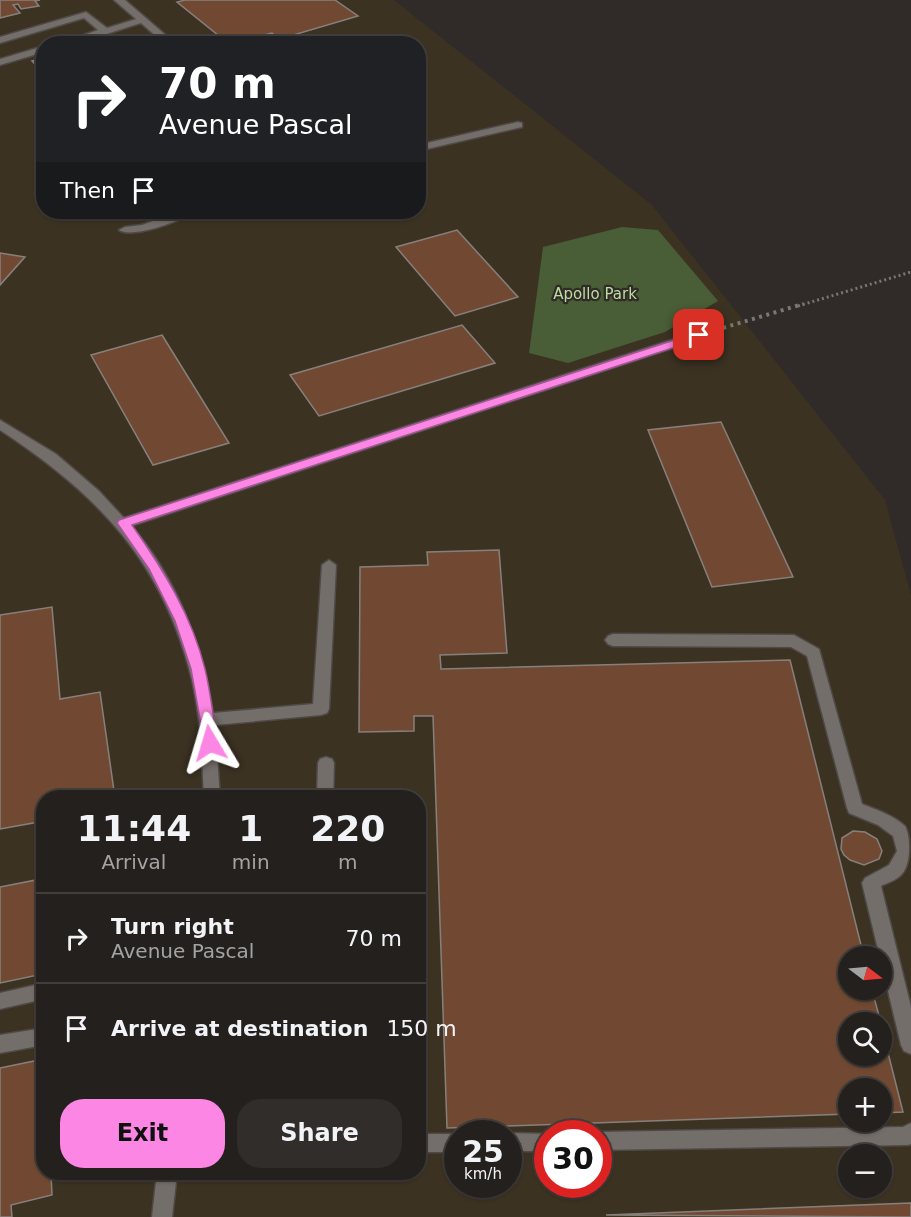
<!DOCTYPE html>
<html lang="en">
<head>
<meta charset="utf-8">
<style>
  body { margin:0; font-family:"DejaVu Sans",sans-serif; background:#302d2b; color:#f1f3f6; height:100vh; display:flex; flex-direction:column; font-size:22px; white-space:nowrap }
  * { box-sizing:border-box; margin:0 }
  p { font-size:20px; color:#a3a3a4 }
  .icon { flex:none; width:33px; height:33px; fill:none; stroke:currentColor; stroke-width:2; stroke-linecap:round; stroke-linejoin:round }
  .map { position:relative; flex:1; overflow:hidden }
  .side { position:absolute; left:36px; top:790px; width:390px; height:390px; display:flex; flex-direction:column; background:#24201e; border-radius:24px; box-shadow:0 2px 4px #0004,0 0 0 2px #413e3c }
  .side>* { flex:none }
  .top-card { position:absolute; left:36px; top:36px; width:390px; height:183px; border-radius:24px; box-shadow:0 2px 4px #0004,0 0 0 2px #413e3c; background:#202124; color:#fff; overflow:hidden }
  .needle { width:39px; rotate:106deg }
  .buttons { position:absolute; left:838px; top:946px; display:grid; gap:12px }
  .buttons a { display:grid; place-items:center; width:54px; height:54px; border-radius:50%; background:#24201e; box-shadow:0 2px 4px #0004,0 0 0 2px #413e3c; font-size:30px }
  .speed { position:absolute; left:444px; top:1120px; display:flex; gap:12px; font-size:30px; font-weight:700; text-align:center }
  .speed>* { display:grid; place-content:center; width:78px; height:78px; border-radius:50%; background:#24201e; box-shadow:0 2px 4px #0004,0 0 0 2px #413e3c; line-height:1 }
  .speed small { font-size:15px; font-weight:400 }
  .speed .limit { border:9px solid #d22; background:#fff; color:#111 }
  .pin { position:absolute; display:grid; place-items:center; width:51px; height:51px; color:#fff; margin:-26px; border-radius:12px; box-shadow:0 3px 9px #0006 }
  .me { position:absolute; width:66px; margin:-33px; rotate:353deg; stroke-linejoin:round; filter:drop-shadow(0 0 4px #0008) }
  .turn { display:flex; align-items:center; gap:21px; height:126px; padding:0 24px; font-size:27px }
  .turn .icon { width:78px; height:78px; stroke-width:2.5 }
  .turn b { display:block; font-size:42px; line-height:51px }
  .then { display:flex; align-items:center; height:57px; padding:0 24px; background:#0003; gap:12px; font-size:22px }
  .eta { display:flex; justify-content:space-evenly; align-items:center; height:102px; text-align:center }
  .eta b { font-size:36px; font-weight:700; line-height:42px }
  .primary-button { display:flex; gap:12px; margin-top:auto; padding:12px 24px }
  .primary-button a { flex:1; height:69px; border-radius:24px; background:#fc86e4; color:#111; font-size:24px; font-weight:700; line-height:69px; text-align:center }
  .primary-button a+a { background:#302d2b; color:#f1f3f6 }
  ul { padding:0; list-style:none }
  li { display:flex; align-items:center; gap:18px; height:90px; padding:0 24px; border-top:2px solid #413e3c }
  li div { flex:1 }
  li b { display:block; font-size:22px }
  li em { font-style:normal }
  .map>svg:first-child { display:block }
  .industrial { fill:#3b3222; fill-rule:evenodd }
  .green { fill:#495d36 }
  .building { fill:#714932; stroke:#86807d; stroke-width:1.5 }
  .lines { fill:none; stroke-linecap:round; stroke-linejoin:round }
  .minor-casing { stroke:#4e4947; stroke-width:3 }
  .path-far1 { stroke:#7a7673; stroke-width:3; stroke-dasharray:2 3; stroke-linecap:butt }
  .path { stroke:#7a7673; stroke-width:4; stroke-dasharray:3 4.5; stroke-linecap:butt }
  .minor { fill:#746e6a; fill-rule:evenodd }
  .route { fill:#fc86e4; stroke:#a45794; stroke-width:1.5 }
  .labels { text-anchor:middle; stroke-width:4.5; stroke-linejoin:round; paint-order:stroke }
  .park-label { font-size:15px; fill:#bcde9c; stroke:#302b28 }
</style>
</head>
<body>
<div class="map">
<svg width="911" height="1217" viewBox="0 0 911 1217">
  <rect width="100%" height="100%" fill="#302b28"/>
  <path class="industrial" d="M0 0H394L652 205 885 500 911 595V1217H0ZM44 44H418V212H44ZM44 798H418V1173H44ZM849 957H882V990H849ZM849 1023H882V1056H849ZM849 1089H882V1122H849ZM458 1134H508V1185H458ZM548 1134H598V1185H548ZM849 1155H882V1188H849Z"/>
  <path class="green" d="M622 227 658 230 718 301 665 332 568 363 529 353 543 247Z"/>
  <path class="building" d="M0 0H40L35 1 39 6 21 9 18 4 13 5 20 13 0 18Z
    M185 0H335L358 16 280 39 272 33 229 44 177 2Z
    M44 58V74L32 61Z
    M457 230 518 297 455 316 396 247Z
    M0 253 25 257 0 285Z
    M462 325 495 363 319 416 290 375Z
    M162 335 229 443 153 465 91 355Z
    M721 422 793 577 712 587 648 430Z
    M499 550 507 653 440 655 441 669 790 660 864 957H849V990H872L881 1023H849V1056H882V1029L903 1112 882 1113V1089H849V1114L447 1128 433 716H414V731L359 732 360 567 428 565 427 552Z
    M52 607 60 699 100 692 115 798H44V821L0 829V615Z
    M853 831 865 832 877 839 882 851 879 859 864 865 850 860 844 855 841 849 842 838Z
    M36 880 40 918 44 920 41 934 43 974 0 983V887Z
    M44 1059V1173H51L52 1195 11 1205 12 1217H0V1068Z
    M911 1203V1217L606 1215Z"/>
  <g class="lines">
    <g class="minor-casing">
      <path id="minor" d="M114 0H125L176 44H165L141 23 75 44H58L98 30 84 18 0 43V37L86 12 107 28 136 19Z
        M44 46V52L0 65V59Z
        M518 122 522 123V127L418 151V145Z
        M178 212H193C182 221 131 239 119 230L125 227 142 225Z
        M699 331 703 332 705 335 703 338 131 526C177 577 202 647 213 713L313 704 322 565 329 560 336 565 329 709 327 713 321 715 215 725 220 798H204C202 759 201 719 192 680 163 562 99 495 0 430V420L56 454 99 491 124 518Z
        M613 634 794 635 819 649 862 804C877 810 893 815 905 826 911 837 911 864 902 874 897 880 887 883 881 886L911 1007V1054L904 1051 901 1045 862 883 865 878 889 865 897 851 893 836 878 825 849 813 847 808 807 656 791 647 613 646 608 644 605 640 608 636Z
        M326 757 332 759 334 763 333 798H317L318 763 320 759Z
        M44 983V999L0 1009V993Z
        M44 1028V1045L0 1053V1035Z
        M911 1123V1144L908 1145 598 1150V1134H592L598 1132 903 1127Z
        M508 1133 551 1134H548V1151H508V1134H505Z
        M418 1134H459L458 1152H418Z
        M157 1173H177L172 1217H152Z"/>
    </g>
    <path class="path-far1" d="M798 306 911 272"/>
    <path class="path" d="M716 330 803 304"/>
    <use href="#minor" class="minor"/>
  </g>
  <path class="route" d="M699 332 704 335 703 338 132 525C163 569 192 616 205 669 211 693 213 719 218 743L215 747H205L191 669 175 621 149 569 117 523 119 520Z"/>
  <g class="labels">
    <g class="park-label">
      <text x="595" y="299">Apollo Park</text>
    </g>
  </g>
</svg>
<div class="buttons">
<a><svg class="needle" viewBox="-14 -14 28 28"><path d="M0-13l5 13h-10z" fill="#e53935"/><path d="M0 13l5-13h-10z" fill="#a3a3a4"/></svg></a>
<a><svg class="icon" aria-label="search" viewBox="0 0 24 24"><circle cx="10" cy="10" r="6"/><path d="M15 15l6 6"/></svg></a>
<a>+</a>
<a>−</a>
</div>
<div class="speed"><div>25<small>km/h</small></div><div class="limit">30</div></div>
<div class="pin" style="left:699px;top:335px;background:#d93025"><svg class="icon" aria-label="arrive" viewBox="0 0 24 24"><path d="M6 21V4h12l-3 4 3 4H6"/></svg></div>
<svg class="me" style="left:210px;top:743px" viewBox="-20 -20 40 40"><path d="M0-17L14 15 0 8-14 15z" fill="#fc86e4" stroke="#fff" stroke-width="4"/></svg>
<div class="top-card">
<div class="turn"><svg class="icon" aria-label="right" viewBox="0 0 24 24"><path d="M7 20v-9h11M14 6l5 5-5 5"/></svg><div><b>70 m</b>Avenue Pascal</div></div>
<div class="then">Then<svg class="icon" aria-label="arrive" viewBox="0 0 24 24"><path d="M6 21V4h12l-3 4 3 4H6"/></svg></div>
</div>
<section class="side">
<div class="eta">
<div><b>11:44</b><p>Arrival</p></div>
<div><b>1</b><p>min</p></div>
<div><b>220</b><p>m</p></div>
</div>
<ul>
<li><svg class="icon" aria-label="right" viewBox="0 0 24 24"><path d="M7 20v-9h11M14 6l5 5-5 5"/></svg><div><b>Turn right</b><p>Avenue Pascal</p></div><em>70 m</em></li>
<li><svg class="icon" aria-label="arrive" viewBox="0 0 24 24"><path d="M6 21V4h12l-3 4 3 4H6"/></svg><div><b>Arrive at destination</b></div><em>150 m</em></li>
</ul>
<div class="primary-button"><a>Exit</a><a>Share</a></div>
</section>
</div>
</body>
</html>
